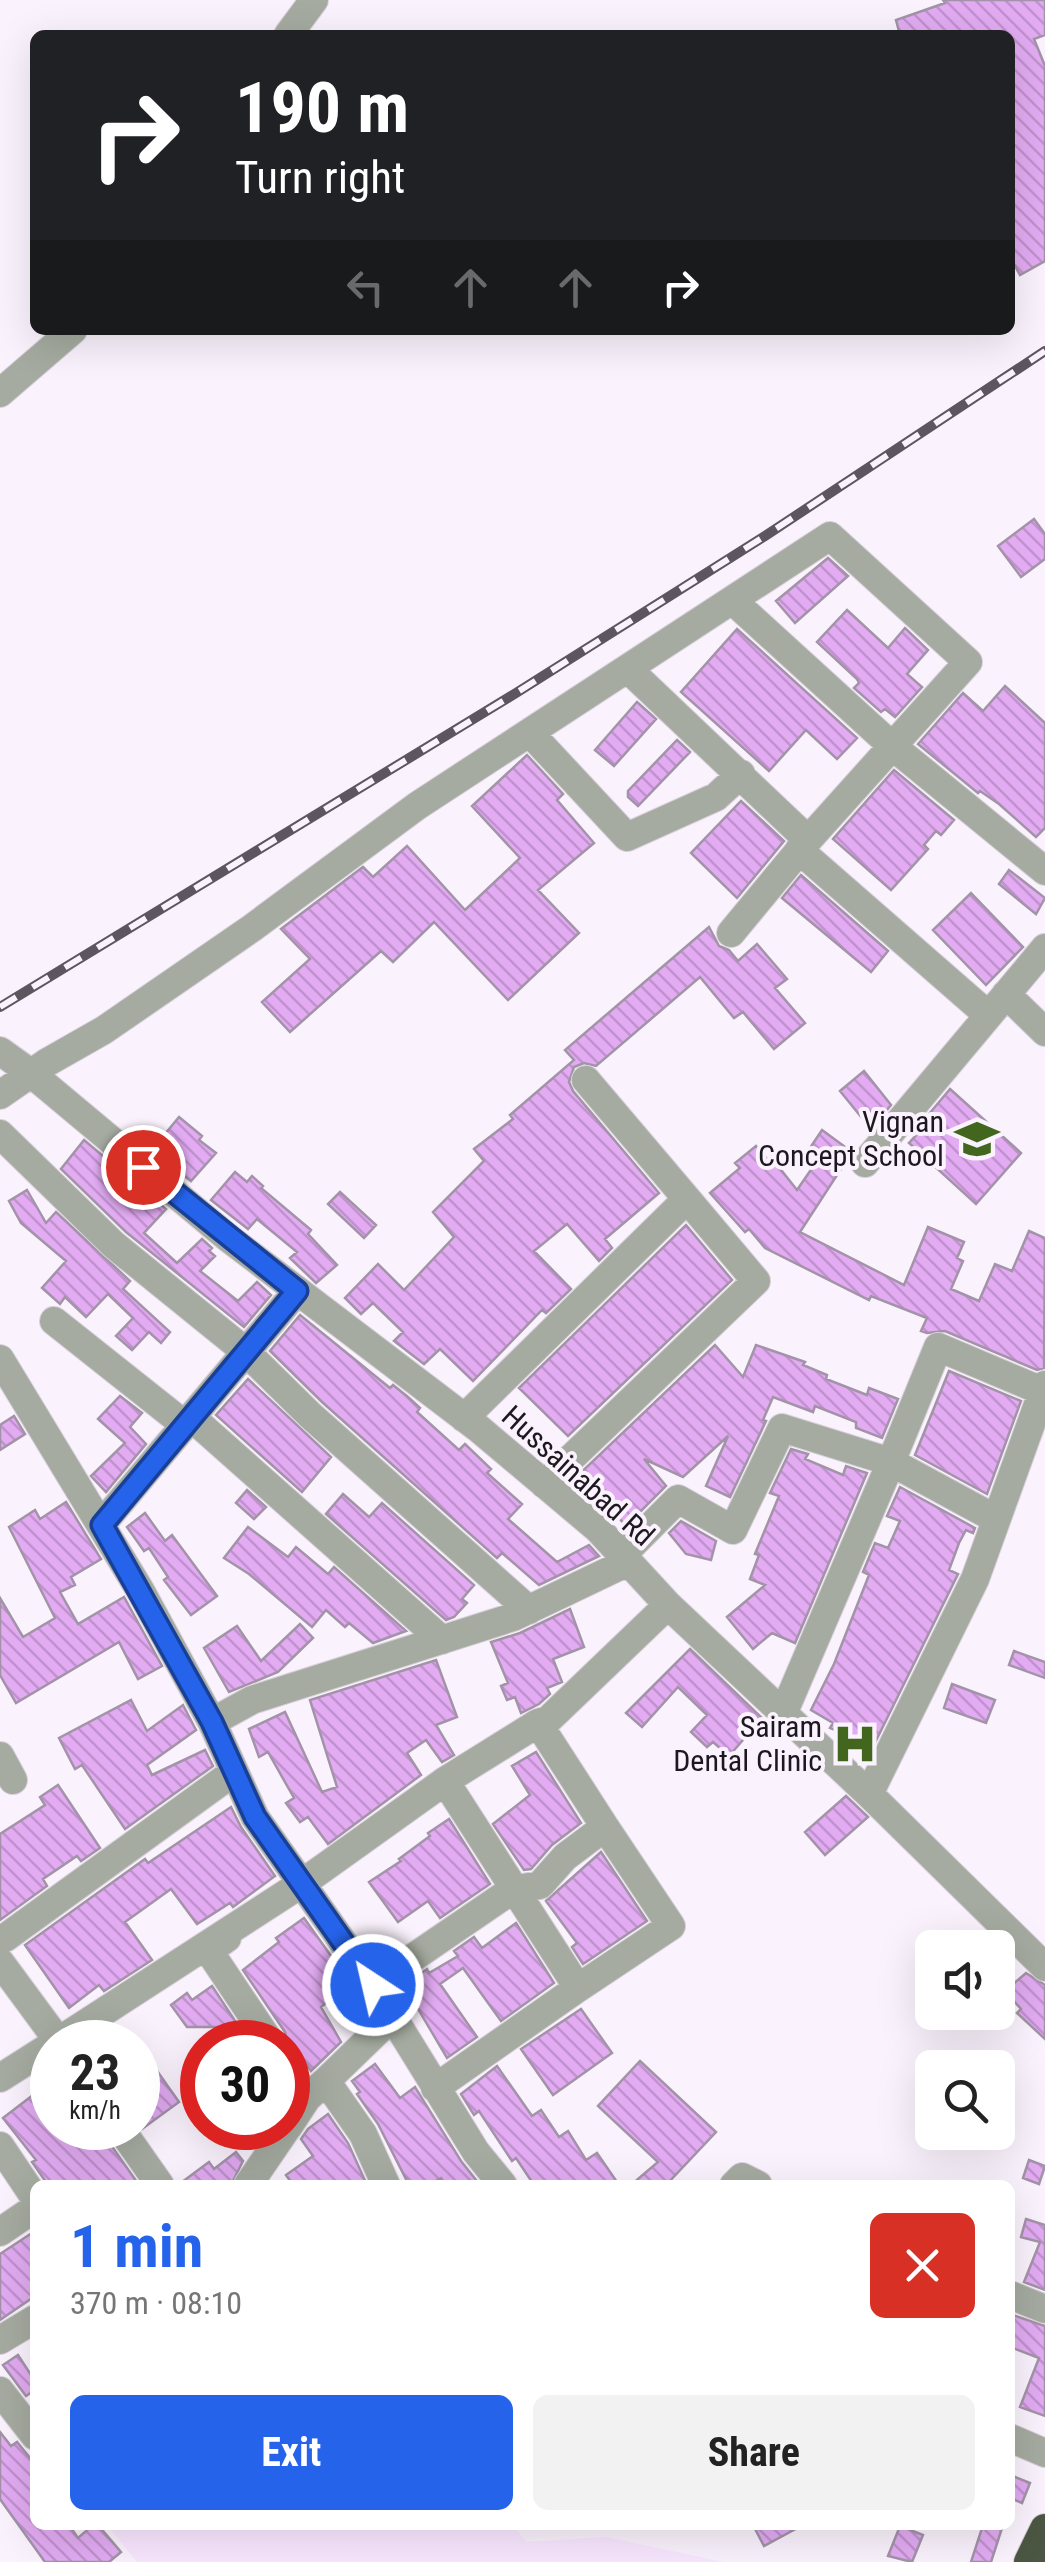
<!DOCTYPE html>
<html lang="en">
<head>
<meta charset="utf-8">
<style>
  body { margin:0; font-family:"Roboto Condensed",sans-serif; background:#f2f2f2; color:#222; height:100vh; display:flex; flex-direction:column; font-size:38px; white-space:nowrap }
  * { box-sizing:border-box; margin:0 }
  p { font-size:32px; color:#767676 }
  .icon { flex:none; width:55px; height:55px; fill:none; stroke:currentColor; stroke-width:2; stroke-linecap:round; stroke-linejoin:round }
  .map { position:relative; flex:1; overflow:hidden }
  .panel { position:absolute; left:30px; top:2180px; width:985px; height:350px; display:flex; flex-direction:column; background:#fff; border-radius:15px; box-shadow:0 10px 40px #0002 }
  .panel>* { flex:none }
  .banner { position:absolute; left:30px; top:30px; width:985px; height:305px; border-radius:15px; box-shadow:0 10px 40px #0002; background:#202124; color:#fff; overflow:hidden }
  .fabs { position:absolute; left:915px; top:1930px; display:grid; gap:20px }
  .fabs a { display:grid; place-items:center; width:100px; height:100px; border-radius:15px; background:#fff; box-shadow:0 10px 40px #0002; font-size:50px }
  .speed { position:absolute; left:30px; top:2020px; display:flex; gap:20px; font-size:50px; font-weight:700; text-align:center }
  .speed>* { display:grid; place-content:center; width:130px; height:130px; border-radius:50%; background:#fff; box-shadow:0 10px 40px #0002; line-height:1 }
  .speed small { font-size:25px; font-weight:400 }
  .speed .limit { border:15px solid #d22; background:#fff; color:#111 }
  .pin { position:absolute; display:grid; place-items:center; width:85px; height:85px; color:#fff; margin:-42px; border:5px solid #fff; border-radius:50%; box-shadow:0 2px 10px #0007 }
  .me { position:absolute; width:110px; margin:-55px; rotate:325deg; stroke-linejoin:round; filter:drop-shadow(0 0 8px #0008) }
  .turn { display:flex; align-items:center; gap:35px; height:210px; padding:0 40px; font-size:45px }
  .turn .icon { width:130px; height:130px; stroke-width:2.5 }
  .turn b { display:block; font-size:70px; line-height:85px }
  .lanes { display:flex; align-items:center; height:95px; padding:0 40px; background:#0003; justify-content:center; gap:50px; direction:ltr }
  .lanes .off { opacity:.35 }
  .round { display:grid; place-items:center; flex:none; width:105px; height:105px; border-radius:15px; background:#f2f2f2 }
  .summary { display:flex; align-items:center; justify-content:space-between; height:170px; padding:0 40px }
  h1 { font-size:60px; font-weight:700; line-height:75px; color:#2563eb }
  .action { display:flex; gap:20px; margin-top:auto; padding:20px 40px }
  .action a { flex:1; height:115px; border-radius:15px; background:#2563eb; color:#fff; font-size:40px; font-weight:700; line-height:115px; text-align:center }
  .action a+a { background:#f2f2f2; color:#222 }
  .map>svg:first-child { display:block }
  .built { fill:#f9e7ff }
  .building { fill:url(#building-back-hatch); stroke:#a393a8; stroke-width:2.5 }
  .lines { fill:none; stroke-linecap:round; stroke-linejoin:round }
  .minor-casing { stroke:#d7cfd9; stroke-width:30 }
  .highway-casing { stroke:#d7cfd9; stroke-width:32 }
  .minor { stroke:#a5aba0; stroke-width:28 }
  .highway { stroke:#4b5742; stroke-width:30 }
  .rail-casing { stroke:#5d565f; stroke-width:10 }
  .rail { stroke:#faf2fc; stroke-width:6; stroke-dasharray:19; stroke-linecap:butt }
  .route-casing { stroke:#184099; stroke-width:25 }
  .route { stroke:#2563eb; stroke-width:18 }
  .labels { text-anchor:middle; stroke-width:8; stroke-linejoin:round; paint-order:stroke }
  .poi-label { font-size:30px; fill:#1d171f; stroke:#faf2fc; text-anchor:end }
  .street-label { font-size:30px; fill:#1d171f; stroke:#faf2fc }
</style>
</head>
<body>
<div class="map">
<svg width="1045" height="2562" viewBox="0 0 1045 2562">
  <defs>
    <pattern id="building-back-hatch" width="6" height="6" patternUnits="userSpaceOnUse" patternTransform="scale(2.5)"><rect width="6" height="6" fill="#e2abf2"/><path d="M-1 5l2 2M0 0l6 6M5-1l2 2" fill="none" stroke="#c192cf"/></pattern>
  </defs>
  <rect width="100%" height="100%" fill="#faf2fc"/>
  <path class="built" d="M107 2525H513L526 2542 606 2537 724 2562H137Z"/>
  <path class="building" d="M943 0H1045V35L1034 39 1045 66V261L1020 275 1010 257V35H900L896 20 945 3Z
    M1034 519 1045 534V559L1021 577 998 546Z
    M828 558 848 576 795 623 776 601Z
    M847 610 888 648 905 628 928 650 907 674 922 687 895 717 885 709 881 712 854 688 859 683 857 679 817 642Z
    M737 629 857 738 837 759 806 730 769 771 681 692Z
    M1005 686 1045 723V828L1036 837 999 804 980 791 978 793 918 744 963 693 983 711Z
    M637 702 656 719 614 766 595 750Z
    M677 740 690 752 638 806 628 797V791Z
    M527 755 563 794 557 800 594 843 538 890 579 933 508 1000 434 922 393 962 381 951 290 1032 262 1002 310 959 281 929 363 867 373 877 407 846 465 910 520 858 472 806Z
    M894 770 954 820 941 835 936 831 924 845 928 849 891 890 833 839Z
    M741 801 784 841 737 898 691 853Z
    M1009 870 1045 898 1036 914 999 884Z
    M801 875 888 951 871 972 782 898Z
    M971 893 1023 947 986 985 933 930Z
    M709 927 719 946 729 950 738 961 757 944 787 979 775 988 805 1023 774 1049 743 1012 734 1018 700 977 596 1066 584 1063 574 1067 569 1082 573 1091 659 1193 605 1239 612 1248 599 1261 567 1224 534 1251 571 1289 546 1313 542 1310 473 1381 440 1349 424 1364 394 1341 403 1332 373 1303 361 1314 345 1298 378 1264 404 1290 454 1237 433 1212 484 1161 474 1149 513 1119 510 1115 574 1060 565 1050Z
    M864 1071 891 1105 871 1129 840 1091Z
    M950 1089 1021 1153 976 1204 909 1143 933 1117 929 1114Z
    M179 1117 202 1136 199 1140 216 1153 191 1181 151 1151Z
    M822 1130 852 1152 800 1232 904 1285 928 1227 964 1242 957 1258 963 1261 951 1289 979 1301 995 1264 1012 1271 1029 1231 1045 1238 1044 1368 1037 1370 945 1331 927 1333 921 1331 927 1318 871 1296 869 1300 765 1248 749 1229 745 1232 710 1193 740 1168 735 1163 756 1146 771 1163 774 1161 797 1190 817 1161 806 1154Z
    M84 1140 166 1209 144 1233 177 1263 202 1239 212 1248 209 1251 215 1256 200 1271 238 1301 257 1282 271 1295 244 1327 126 1232 61 1169Z
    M235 1172 247 1182 252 1176 263 1186 261 1188 311 1230 308 1234 337 1265 316 1283 290 1258 297 1252 257 1219 248 1229 211 1200Z
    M27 1190 46 1223 56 1212 130 1281 123 1289 170 1332 161 1343 149 1332 132 1350 116 1336 133 1318 108 1294 86 1317 65 1297 60 1304 42 1288 66 1261 21 1223 9 1201Z
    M340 1192 376 1225 364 1238 328 1204Z
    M686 1225 732 1280 568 1436 519 1388Z
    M300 1315 390 1388 393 1385 408 1397 420 1408 417 1412 459 1450 465 1444 491 1469 487 1473 522 1504 508 1519 557 1562 589 1545 599 1556 539 1585 502 1553 497 1558 322 1402 270 1351Z
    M715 1345 743 1377 756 1345 805 1362 803 1365 827 1375 826 1379 867 1395 869 1388 898 1399 882 1438 856 1428V1422L815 1406 813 1412 773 1397 763 1420 766 1421 730 1497 706 1486 728 1436 683 1477 644 1459 666 1486 626 1526 610 1508 606 1513 592 1501 573 1480Z
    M949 1371 1021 1401 987 1494 915 1455Z
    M248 1379 331 1457 302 1492 216 1415Z
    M120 1396 142 1413 130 1427 146 1444 106 1492 91 1476 125 1443 98 1419Z
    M14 1416 25 1434 0 1450V1425Z
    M791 1449 808 1454 805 1459 843 1475 846 1466 867 1473 795 1643 772 1633 753 1649 727 1617 765 1585 750 1579 759 1555 755 1554 779 1496 770 1493Z
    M900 1487 975 1528 973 1533 966 1530 959 1543 949 1570 958 1574 869 1755 845 1745 849 1736 830 1728 833 1723 811 1710 834 1664 869 1575 863 1572 875 1543 888 1548 900 1521 887 1516Z
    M247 1490 266 1507 254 1519 236 1503Z
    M343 1494 369 1517 382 1503 474 1585 462 1599 467 1603 454 1617 446 1620 326 1514Z
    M66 1502 101 1559 71 1577 75 1585 60 1592 78 1624 124 1597 162 1666 138 1679 119 1642 16 1703 0 1675V1598L23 1637 55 1618 9 1527 35 1510 40 1519Z
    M145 1513 165 1541 172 1535 217 1596 191 1615 164 1580 168 1577 149 1548 144 1551 127 1527Z
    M681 1521 716 1541 711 1560 686 1554 669 1533Z
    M248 1527 288 1557 296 1547 328 1574 334 1567 406 1631 373 1643 349 1623 345 1627 326 1610 312 1627 249 1574 224 1558Z
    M570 1609 584 1647 553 1659 562 1682 547 1688 550 1694 539 1704 521 1713 515 1697 507 1700 501 1686 508 1683 491 1642 520 1633Z
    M300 1624 313 1638 278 1672 229 1692 204 1648 237 1626 261 1661Z
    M690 1649 762 1718 729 1756 713 1742 707 1747 691 1732 707 1715 678 1687 642 1727 626 1713Z
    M1014 1651 1045 1662V1678L1009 1665Z
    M436 1660 457 1717 436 1725 454 1755 442 1762 426 1740 407 1753 421 1775 328 1844 308 1817 300 1822 286 1803 294 1798 268 1752 259 1757 249 1729 285 1712 322 1792 337 1787 310 1700Z
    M952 1684 995 1700 986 1723 944 1708Z
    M131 1700 147 1731 183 1705 196 1730 147 1765 152 1775 205 1750 213 1766 125 1829 82 1765 75 1769 59 1738Z
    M536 1752 581 1823 552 1845 531 1869 524 1870 493 1824 530 1795 512 1766Z
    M58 1785 100 1848 81 1861 77 1856 43 1879 47 1886 0 1920V1834L45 1805 40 1797Z
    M846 1796 868 1817 825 1855 805 1832Z
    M231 1807 241 1827 275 1876 233 1907 230 1903 197 1924 171 1889 125 1922 152 1960 104 1991 99 1985 69 2008 25 1945 145 1859 148 1863Z
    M449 1819 490 1884 440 1918 428 1901 398 1922 369 1882 401 1861 399 1859 430 1836 428 1833Z
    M601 1852 647 1921 583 1964 572 1947 577 1943 546 1901Z
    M304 1918 351 1984 321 2007 341 2042 311 2071 293 2044 287 2042 285 2032 243 1970 279 1942 276 1938Z
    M516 1923 554 1983 501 2021 463 1968 440 1984 477 2037 447 2058 404 1985 427 1969 429 1973 458 1956 454 1951 474 1937 482 1948Z
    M1026 1973 1045 1985V2039L1017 2013 1021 2009 1005 1991Z
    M212 1986 249 2042H203L226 2027H187L171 2005 187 1993 192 2000Z
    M581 2009 612 2053 553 2095 521 2049Z
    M138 2044 179 2102 142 2129 138 2122Z
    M640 2061 716 2132 666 2185H631L658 2162 598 2106Z
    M375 2064 400 2098 415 2087 461 2161 480 2185H446L441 2178 428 2185H409L378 2124 357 2094 360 2092 352 2081Z
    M497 2066 532 2116 541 2110 559 2137 568 2131 586 2160 597 2153 619 2185H534L516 2158 512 2161 479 2111 474 2115 461 2094Z
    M33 2095 52 2121V2128H58L67 2140 84 2128H103L106 2138 139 2185H48L32 2162 36 2160 3 2118Z
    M328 2114 348 2143 367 2185H293L286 2175 313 2156 301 2139 308 2129Z
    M236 2152 243 2161 231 2185H178L209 2162 214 2169Z
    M1029 2160 1045 2166 1039 2184 1023 2178Z
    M1026 2219 1045 2225V2290L1024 2282 1040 2242 1021 2237Z
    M35 2231V2296L0 2320V2254Z
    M1010 2314 1045 2326V2416L1020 2407 1039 2358 1010 2347Z
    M18 2355 35 2381V2390L26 2396 3 2365Z
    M0 2432 11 2446 17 2442 35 2464V2525H69L78 2538 93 2525H98L121 2552 109 2562H45L0 2499Z
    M1010 2475 1030 2483 1022 2503 1010 2498Z
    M753 2525H803L764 2546Z
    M983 2525H1003L991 2562H971Z
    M900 2526 923 2535 912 2562 888 2556Z"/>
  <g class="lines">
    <g class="minor-casing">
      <path id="minor" d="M288 35 314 0
        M0 393 73 330
        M733 601 891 745 1045 871
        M530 733 627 837 716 797 741 774
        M799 850 988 1015
        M731 933 808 840
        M1006 994 1045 1032
        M0 1051 32 1074 227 1237 478 1428 598 1529 668 1605 869 1794 1045 1967
        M586 1080 687 1199
        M0 1095 46 1063 104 1030 252 928 417 806 830 536 968 662 808 840 629 670
        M0 1134 114 1245 245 1351 310 1415 529 1610
        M865 1163 1045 948
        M54 1321 185 1425
        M0 1359 140 1590 212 1722 255 1817 373 1985 476 2152 503 2185
        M191 1417 442 1640
        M464 1418 687 1199 756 1281 544 1484
        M996 1519 891 1462 938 1347 1042 1391
        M101 1525 297 1291
        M622 1555 678 1499 733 1530 782 1428 891 1462 783 1714
        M212 1722 252 1700 513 1617 628 1562
        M0 1756 13 1780
        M869 1794 975 1579 1045 1385
        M0 1938H5L234 1772
        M227 1938 209 1951 270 2042
        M0 1962 59 2042
        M373 1985 512 1890 540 1885 565 1857 605 1827 538 1723
        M578 1988 671 1926 605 1827
        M57 2042 301 1884 445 1781 538 1723 548 1720 668 1605
        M288 2068 307 2098
        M0 2078 52 2045
        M326 2081 392 2017
        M435 2088 578 1988 445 1781
        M288 2127 307 2098 326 2081 363 2134 386 2185
        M120 2128 160 2185
        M0 2146 35 2198
        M248 2185 287 2128
        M734 2185 742 2177 758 2185
        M0 2232 35 2208
        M1010 2295 1045 2309
        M0 2340 35 2319
        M0 2391 35 2436
        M1010 2438 1045 2453"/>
    </g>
    <g class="highway-casing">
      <path id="highway" d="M1029 2562 1045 2529"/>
    </g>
    <use href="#minor" class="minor"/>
    <use href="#highway" class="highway"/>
    <g class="rail-casing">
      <path id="rail" d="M0 1007 516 693 765 536 1045 351"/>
    </g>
    <use href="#rail" class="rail"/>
  </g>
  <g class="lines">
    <g class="route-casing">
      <path id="route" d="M143 1167 297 1291 102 1525 212 1722 255 1817 373 1985"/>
    </g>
    <use href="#route" class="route"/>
  </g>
  <defs>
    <g id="school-bare" transform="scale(3.45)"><path d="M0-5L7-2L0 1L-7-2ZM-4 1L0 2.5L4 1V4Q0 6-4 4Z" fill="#43661e" stroke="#faf2fc" stroke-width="2.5" paint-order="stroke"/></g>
    <g id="hospital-bare" transform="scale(3.45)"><path d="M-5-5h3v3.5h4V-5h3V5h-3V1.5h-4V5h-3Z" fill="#43661e" stroke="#faf2fc" stroke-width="2.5" paint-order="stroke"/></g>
  </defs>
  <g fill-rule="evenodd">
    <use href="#school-bare" x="977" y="1139"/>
    <use href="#hospital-bare" x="855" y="1744"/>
  </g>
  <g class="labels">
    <g class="poi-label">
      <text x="944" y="1132">Vignan<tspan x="944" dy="34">Concept School</tspan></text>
      <text x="822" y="1737">Sairam<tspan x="822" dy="34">Dental Clinic</tspan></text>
    </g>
    <g class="street-label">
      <text transform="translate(578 1476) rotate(42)" y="10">Hussainabad Rd</text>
    </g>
  </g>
</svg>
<div class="fabs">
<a><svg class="icon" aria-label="sound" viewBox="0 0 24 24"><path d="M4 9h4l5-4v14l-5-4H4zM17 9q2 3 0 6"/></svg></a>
<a><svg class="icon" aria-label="search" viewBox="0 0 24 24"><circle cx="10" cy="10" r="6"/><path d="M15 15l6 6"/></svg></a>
</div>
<div class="speed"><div>23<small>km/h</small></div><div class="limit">30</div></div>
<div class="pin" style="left:143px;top:1167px;background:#d93025"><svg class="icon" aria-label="arrive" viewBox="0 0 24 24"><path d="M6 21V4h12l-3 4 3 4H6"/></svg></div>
<svg class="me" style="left:373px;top:1985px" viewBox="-20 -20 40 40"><circle r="17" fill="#2563eb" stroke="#fff" stroke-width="3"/><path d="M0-11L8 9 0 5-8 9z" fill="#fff"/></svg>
<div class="banner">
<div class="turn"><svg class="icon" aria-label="right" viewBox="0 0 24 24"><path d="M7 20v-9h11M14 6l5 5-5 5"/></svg><div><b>190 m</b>Turn right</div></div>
<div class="lanes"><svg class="icon off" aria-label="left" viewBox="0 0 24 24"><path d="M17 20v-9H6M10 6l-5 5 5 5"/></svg><svg class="icon off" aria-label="ahead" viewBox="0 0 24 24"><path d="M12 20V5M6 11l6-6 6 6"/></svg><svg class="icon off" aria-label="ahead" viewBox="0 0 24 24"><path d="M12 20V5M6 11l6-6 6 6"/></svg><svg class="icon" aria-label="right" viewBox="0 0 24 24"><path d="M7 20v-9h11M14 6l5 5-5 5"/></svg></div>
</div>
<section class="panel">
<div class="summary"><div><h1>1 min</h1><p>370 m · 08:10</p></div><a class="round" style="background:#d93025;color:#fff"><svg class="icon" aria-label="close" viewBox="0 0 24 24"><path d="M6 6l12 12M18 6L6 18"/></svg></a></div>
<div class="action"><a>Exit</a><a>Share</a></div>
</section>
</div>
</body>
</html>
